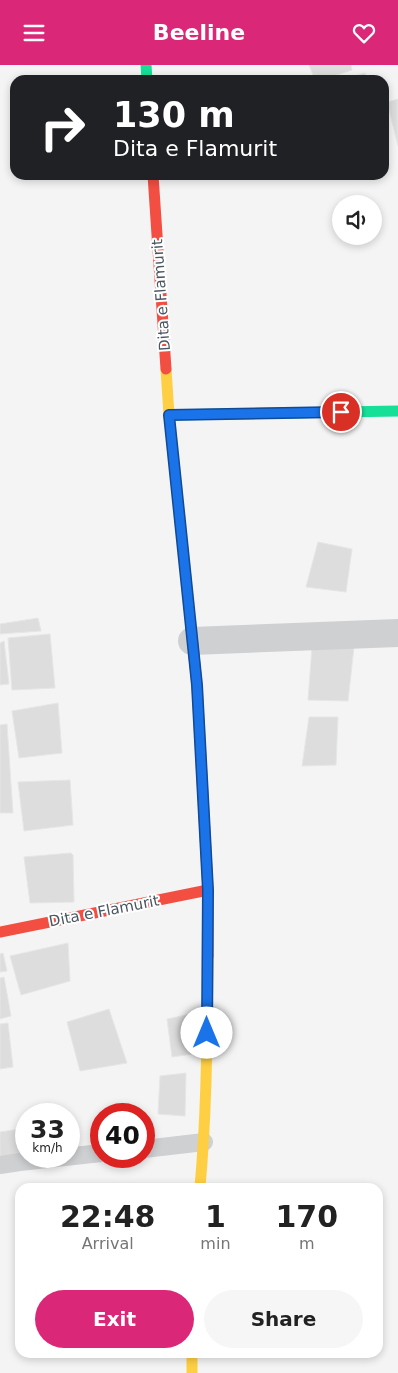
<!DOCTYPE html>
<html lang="en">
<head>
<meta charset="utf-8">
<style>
  body { margin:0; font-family:"DejaVu Sans",sans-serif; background:#f6f6f6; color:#222; height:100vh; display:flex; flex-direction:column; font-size:19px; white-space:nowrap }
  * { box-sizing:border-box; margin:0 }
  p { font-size:16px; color:#767676 }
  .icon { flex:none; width:28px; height:28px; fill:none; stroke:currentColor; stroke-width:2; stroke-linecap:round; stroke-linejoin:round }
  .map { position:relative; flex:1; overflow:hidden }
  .details { position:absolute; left:15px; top:1118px; width:368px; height:175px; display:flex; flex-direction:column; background:#fff; border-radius:15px; box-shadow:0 2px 8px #0003 }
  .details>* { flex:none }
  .banner { position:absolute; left:10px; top:10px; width:379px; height:105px; border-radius:15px; box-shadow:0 2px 8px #0003; background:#202124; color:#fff; overflow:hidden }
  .fabs { position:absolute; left:332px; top:130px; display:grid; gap:10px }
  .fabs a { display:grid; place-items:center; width:50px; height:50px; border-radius:50%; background:#fff; box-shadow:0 2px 8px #0003; font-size:25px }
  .speed { position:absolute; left:15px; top:1038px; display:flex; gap:10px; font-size:25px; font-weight:700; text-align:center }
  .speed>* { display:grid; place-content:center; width:65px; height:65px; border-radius:50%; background:#fff; box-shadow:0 2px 8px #0003; line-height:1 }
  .speed small { font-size:12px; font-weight:400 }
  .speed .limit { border:8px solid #d22; background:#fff; color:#111 }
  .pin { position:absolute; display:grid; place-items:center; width:42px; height:42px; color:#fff; margin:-21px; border:2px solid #fff; border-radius:50%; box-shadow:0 1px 5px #0007 }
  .me { position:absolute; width:55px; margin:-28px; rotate:0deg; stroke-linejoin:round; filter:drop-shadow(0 0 4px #0008) }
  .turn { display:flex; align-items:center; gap:18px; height:105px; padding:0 20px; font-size:22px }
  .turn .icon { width:65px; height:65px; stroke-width:2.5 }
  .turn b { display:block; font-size:35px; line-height:42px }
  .eta { display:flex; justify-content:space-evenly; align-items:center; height:85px; text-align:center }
  .eta b { font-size:30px; font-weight:700; line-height:35px }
  .action { display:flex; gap:10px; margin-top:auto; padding:10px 20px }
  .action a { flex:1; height:58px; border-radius:30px; background:#db2777; color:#fff; font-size:20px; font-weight:700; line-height:58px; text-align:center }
  .action a+a { background:#f6f6f6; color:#222 }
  header { display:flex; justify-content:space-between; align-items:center; height:65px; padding:0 20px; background:#db2777; color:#fff; font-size:22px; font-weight:700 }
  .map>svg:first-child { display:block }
  .building { fill:#ddddde; stroke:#e5e6e7 }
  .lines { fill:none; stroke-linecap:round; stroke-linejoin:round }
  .lane { stroke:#ced0d2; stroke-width:18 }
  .street { stroke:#ced0d2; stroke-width:28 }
  .fast { stroke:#16e098; stroke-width:11 }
  .slow { stroke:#ffcf43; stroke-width:11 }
  .jam { stroke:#f24e42; stroke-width:11 }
  .route-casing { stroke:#114b97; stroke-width:12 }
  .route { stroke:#1a73e8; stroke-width:9 }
  .labels { text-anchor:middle; stroke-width:4; stroke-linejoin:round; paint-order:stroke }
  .street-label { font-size:15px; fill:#4a5661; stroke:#fff }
</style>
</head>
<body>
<header><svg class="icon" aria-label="menu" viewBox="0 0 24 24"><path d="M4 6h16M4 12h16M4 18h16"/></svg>Beeline<svg class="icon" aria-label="heart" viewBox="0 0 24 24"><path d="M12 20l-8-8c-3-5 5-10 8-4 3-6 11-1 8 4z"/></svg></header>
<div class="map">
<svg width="398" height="1308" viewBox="0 0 398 1308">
  <rect width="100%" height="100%" fill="#f4f4f4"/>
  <path class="building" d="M309 0H351L352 5 322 15H315Z
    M365 8 368 15H339Z
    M398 34V81L387 37Z
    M318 477 352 484 346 527 306 522Z
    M38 553 41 566 0 569V559Z
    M50 569 55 623 12 625 8 573Z
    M4 576 9 619 0 620V578Z
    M312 582H354L348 636 308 635Z
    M58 638 62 688 19 693 12 646Z
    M309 652H338L336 700 302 701Z
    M7 659 13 748H0V660Z
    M70 715 73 760 24 766 18 717Z
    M71 788 73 790 74 837 30 838 24 792Z
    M68 878 70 916 21 930 10 891Z
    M3 888 7 906 0 907V889Z
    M4 912 11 951 0 954V913Z
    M109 944 127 998 80 1006 67 957Z
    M191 949 193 989 172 992 167 954Z
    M8 958 13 1002 0 1004V959Z
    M186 1008 185 1051 158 1049 160 1011Z
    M26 1063V1090L0 1094V1067Z"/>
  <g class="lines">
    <path class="lane" d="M144 1084 204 1077
      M0 1100 20 1097 101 1088"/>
    <path class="street" d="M192 576 398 568"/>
    <path class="fast" d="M146 0 147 15
      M169 350 398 346"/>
    <path class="slow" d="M166 304 169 350 191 562
      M200 1122C207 1045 207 968 208 891
      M192 1288V1308"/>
    <path class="jam" d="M153 110 166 304
      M191 562 197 620 208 825V891
      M0 867 208 825"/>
  </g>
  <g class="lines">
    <g class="route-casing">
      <path id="route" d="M207 968 208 825 197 620 169 350 341 347"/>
    </g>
    <use href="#route" class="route"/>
  </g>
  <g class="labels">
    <g class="street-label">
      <text transform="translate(161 230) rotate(-94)" y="5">Dita e Flamurit</text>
      <text transform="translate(104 846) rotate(-11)" y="5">Dita e Flamurit</text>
    </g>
  </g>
</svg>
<div class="fabs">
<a><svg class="icon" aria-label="sound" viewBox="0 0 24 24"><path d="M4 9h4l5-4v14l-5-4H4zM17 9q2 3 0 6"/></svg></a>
</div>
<div class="speed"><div>33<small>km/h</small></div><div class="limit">40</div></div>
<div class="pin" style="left:341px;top:347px;background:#d93025"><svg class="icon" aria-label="arrive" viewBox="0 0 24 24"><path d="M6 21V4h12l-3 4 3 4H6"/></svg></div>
<svg class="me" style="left:207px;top:968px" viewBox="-20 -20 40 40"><circle r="19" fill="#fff"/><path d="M0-13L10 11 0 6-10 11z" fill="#1a73e8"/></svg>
<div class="banner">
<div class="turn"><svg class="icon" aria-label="right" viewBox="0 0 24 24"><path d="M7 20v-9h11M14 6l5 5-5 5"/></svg><div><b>130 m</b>Dita e Flamurit</div></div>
</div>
<section class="details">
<div class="eta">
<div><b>22:48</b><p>Arrival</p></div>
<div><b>1</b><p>min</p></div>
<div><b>170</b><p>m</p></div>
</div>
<div class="action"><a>Exit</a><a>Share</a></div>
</section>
</div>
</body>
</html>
